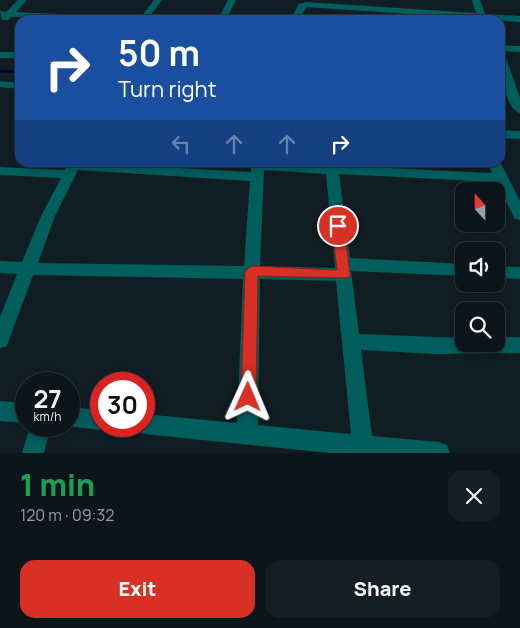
<!DOCTYPE html>
<html lang="en">
<head>
<meta charset="utf-8">
<style>
  body { margin:0; font-family:Manrope,sans-serif; background:#151f23; color:#f1f3f6; height:100vh; display:flex; flex-direction:column; font-size:19px; white-space:nowrap }
  * { box-sizing:border-box; margin:0 }
  p { font-size:16px; color:#9a9fa2 }
  .icon { flex:none; width:28px; height:28px; fill:none; stroke:currentColor; stroke-width:2; stroke-linecap:round; stroke-linejoin:round }
  .map { position:relative; height:453px; overflow:hidden }
  .panel { display:flex; flex-direction:column; background:#0c161a; flex:1 }
  .panel>* { flex:none }
  .top-card { position:absolute; left:15px; top:15px; width:490px; height:152px; border-radius:15px; box-shadow:0 2px 8px #0003,0 0 0 1px #2c3539; background:#1a4fa0; color:#fff; overflow:hidden }
  .needle { width:32px; rotate:339deg }
  .tools { position:absolute; left:455px; top:182px; display:grid; gap:10px }
  .tools a { display:grid; place-items:center; width:50px; height:50px; border-radius:10px; background:#0c161a; box-shadow:0 2px 8px #0003,0 0 0 1px #2c3539; font-size:25px }
  .speed { position:absolute; left:15px; top:372px; display:flex; gap:10px; font-size:25px; font-weight:700; text-align:center }
  .speed>* { display:grid; place-content:center; width:65px; height:65px; border-radius:50%; background:#0c161a; box-shadow:0 2px 8px #0003,0 0 0 1px #2c3539; line-height:1 }
  .speed small { font-size:12px; font-weight:400 }
  .speed .limit { border:8px solid #d22; background:#fff; color:#111 }
  .pin { position:absolute; display:grid; place-items:center; width:42px; height:42px; color:#fff; margin:-21px; border:2px solid #fff; border-radius:50%; box-shadow:0 1px 5px #0007 }
  .me { position:absolute; width:55px; margin:-28px; rotate:1deg; stroke-linejoin:round; filter:drop-shadow(0 0 4px #0008) }
  .turn { display:flex; align-items:center; gap:18px; height:105px; padding:0 20px; font-size:22px }
  .turn .icon { width:65px; height:65px; stroke-width:2.5 }
  .turn b { display:block; font-size:35px; line-height:42px }
  .lanes { display:flex; align-items:center; height:48px; padding:0 20px; background:#0003; justify-content:center; gap:25px; direction:ltr }
  .lanes .off { opacity:.35 }
  .round { display:grid; place-items:center; flex:none; width:52px; height:52px; border-radius:15px; background:#151f23 }
  .head { display:flex; align-items:center; justify-content:space-between; height:85px; padding:0 20px }
  h1 { font-size:30px; font-weight:800; line-height:38px; color:#1e9e55 }
  .action { display:flex; gap:10px; margin-top:auto; padding:10px 20px }
  .action a { flex:1; height:58px; border-radius:15px; background:#d93025; color:#fff; font-size:20px; font-weight:800; line-height:58px; text-align:center }
  .action a+a { background:#151f23; color:#f1f3f6 }
  .map>svg:first-child { display:block }
  .lines { fill:none; stroke-linecap:round; stroke-linejoin:round }
  .stream { stroke:#0d002a; stroke-width:2.5 }
  .minor { fill:#005e5d; fill-rule:evenodd }
  .route { fill:#d93025; stroke:#8d1f18 }
</style>
</head>
<body>
<div class="map">
<svg width="520" height="453" viewBox="0 0 520 453">
  <rect width="100%" height="100%" fill="#101d22"/>
  <g class="lines">
    <path class="stream" d="M0 71 20 72"/>
    <path class="minor" d="M18 0H27L16 12 125 17 129 20 11 17 8 20H2L0 11 6 12Z
      M154 0H162L147 20H139Z
      M228 0H236L226 20H218Z
      M472 0H480L485 14 520 16V22L307 7 298 20H290L299 4 306 2 476 13Z
      M500 45 520 46V52L500 51Z
      M0 52H20V58H0Z
      M500 52 505 55 520 98V113C504 109 500 66 500 52Z
      M0 81 20 83V89L0 87Z
      M500 130 520 131V139L500 138Z
      M69 162 251 172V162H270L492 173 487 162H500L520 201V220L515 219 496 182 339 174 350 258 464 264V276L351 271 359 334 464 338V344H496V337H520V353L435 354 361 350 372 436 439 442 447 445 450 453H330L144 434 137 431 134 426H144V414L237 423 243 279 33 275 9 340 7 346 0 348V317L17 274 0 273V261L22 262 41 216 61 178 0 175V167L65 170ZM78 170 250 181 244 266 38 263 55 216ZM264 170 326 174 335 268 260 266ZM260 279 336 281 351 434 258 425Z
      M496 266 520 267V279L496 278Z
      M0 401 26 403V423L0 421Z
      M69 407 101 410V426L108 427 101 430 67 426H69Z
      M30 426H51L44 453H22Z"/>
  </g>
  <path class="route" d="M338 222 344 226 350 275 348 278 258 276 256 397 254 402 248 404 243 402 241 397 245 271 252 266 337 270 332 226Z"/>
</svg>
<div class="tools">
<a><svg class="needle" viewBox="-14 -14 28 28"><path d="M0-13l5 13h-10z" fill="#e53935"/><path d="M0 13l5-13h-10z" fill="#9a9fa2"/></svg></a>
<a><svg class="icon" aria-label="sound" viewBox="0 0 24 24"><path d="M4 9h4l5-4v14l-5-4H4zM17 9q2 3 0 6"/></svg></a>
<a><svg class="icon" aria-label="search" viewBox="0 0 24 24"><circle cx="10" cy="10" r="6"/><path d="M15 15l6 6"/></svg></a>
</div>
<div class="speed"><div>27<small>km/h</small></div><div class="limit">30</div></div>
<div class="pin" style="left:338px;top:226px;background:#d93025"><svg class="icon" aria-label="arrive" viewBox="0 0 24 24"><path d="M6 21V4h12l-3 4 3 4H6"/></svg></div>
<svg class="me" style="left:248px;top:397px" viewBox="-20 -20 40 40"><path d="M0-17L14 15 0 8-14 15z" fill="#d93025" stroke="#fff" stroke-width="4"/></svg>
<div class="top-card">
<div class="turn"><svg class="icon" aria-label="right" viewBox="0 0 24 24"><path d="M7 20v-9h11M14 6l5 5-5 5"/></svg><div><b>50 m</b>Turn right</div></div>
<div class="lanes"><svg class="icon off" aria-label="left" viewBox="0 0 24 24"><path d="M17 20v-9H6M10 6l-5 5 5 5"/></svg><svg class="icon off" aria-label="ahead" viewBox="0 0 24 24"><path d="M12 20V5M6 11l6-6 6 6"/></svg><svg class="icon off" aria-label="ahead" viewBox="0 0 24 24"><path d="M12 20V5M6 11l6-6 6 6"/></svg><svg class="icon" aria-label="right" viewBox="0 0 24 24"><path d="M7 20v-9h11M14 6l5 5-5 5"/></svg></div>
</div>
</div>
<section class="panel">
<div class="head"><div><h1>1 min</h1><p>120 m · 09:32</p></div><a class="round"><svg class="icon" aria-label="close" viewBox="0 0 24 24"><path d="M6 6l12 12M18 6L6 18"/></svg></a></div>
<div class="action"><a>Exit</a><a>Share</a></div>
</section>
</body>
</html>
